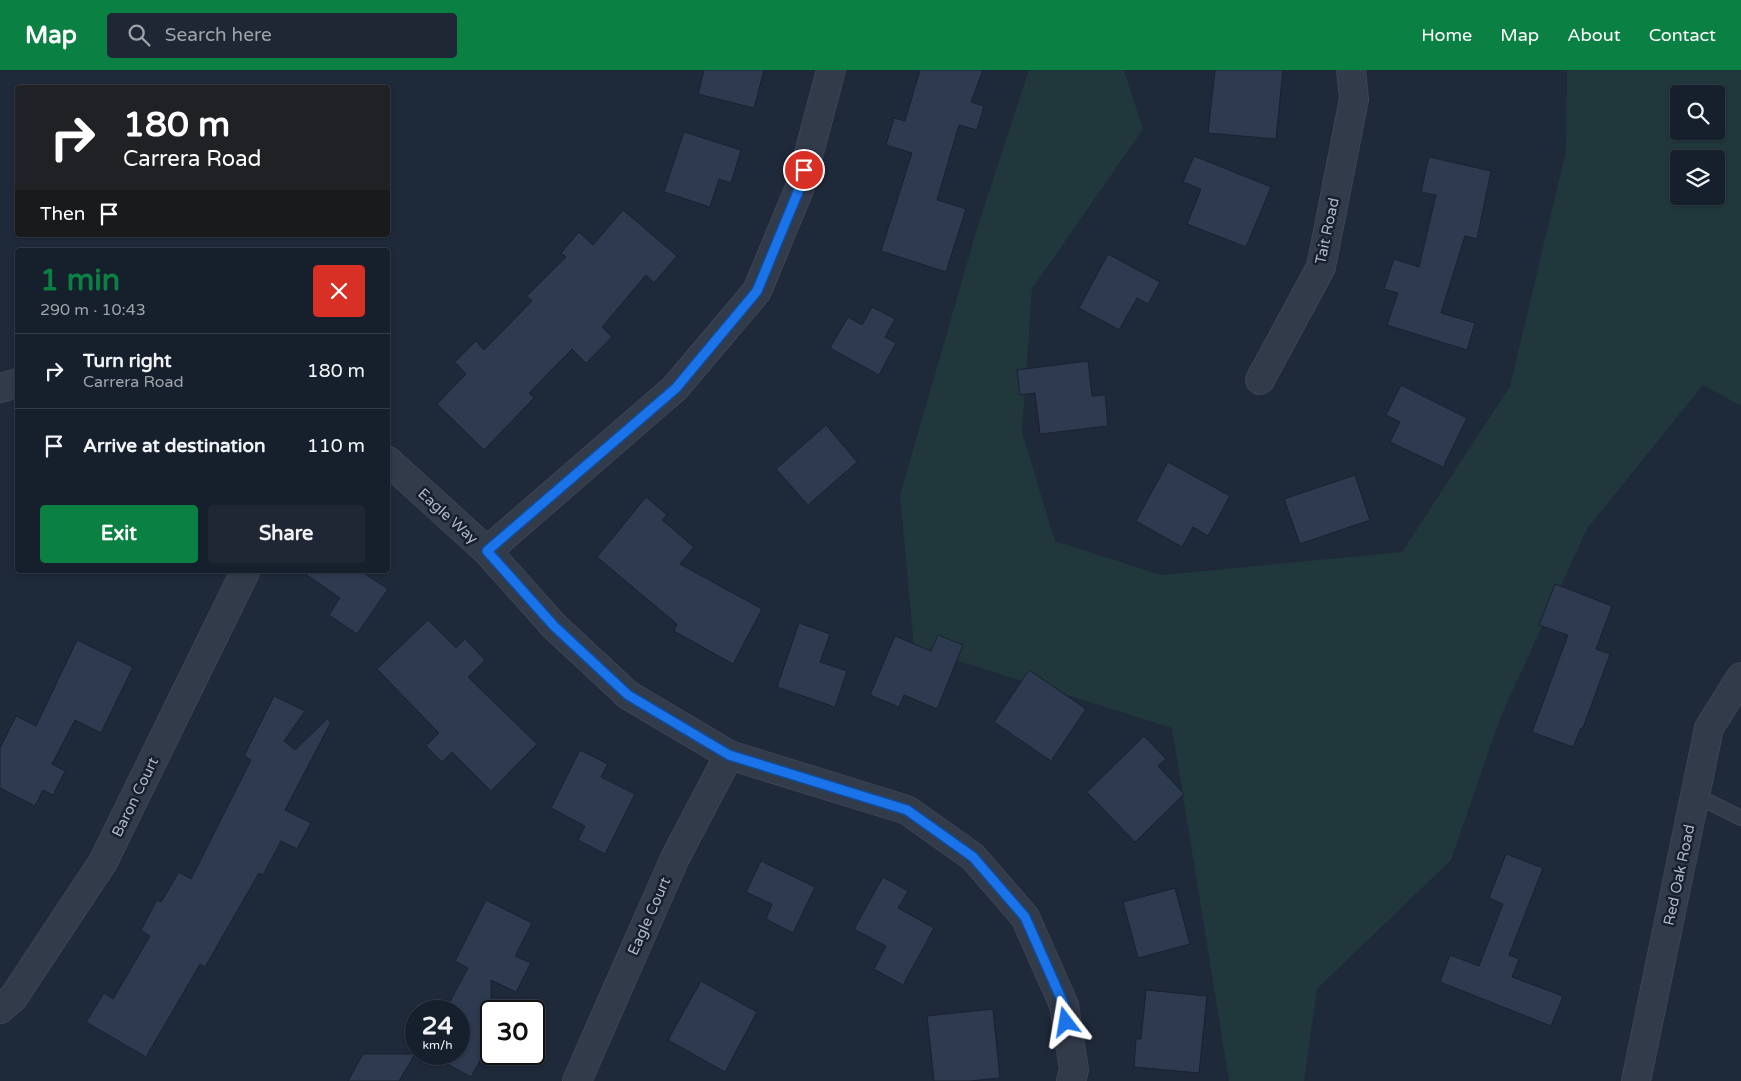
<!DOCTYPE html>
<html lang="en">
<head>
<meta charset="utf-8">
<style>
  body { margin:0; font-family:"Varela Round",sans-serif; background:#1f2734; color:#f1f3f6; height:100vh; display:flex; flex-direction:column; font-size:19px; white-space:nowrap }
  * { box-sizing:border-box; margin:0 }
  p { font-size:16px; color:#9ea2a9 }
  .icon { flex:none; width:28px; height:28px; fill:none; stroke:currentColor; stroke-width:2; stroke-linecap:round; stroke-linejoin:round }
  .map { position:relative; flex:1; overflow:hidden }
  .panel { position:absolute; left:15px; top:178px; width:375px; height:325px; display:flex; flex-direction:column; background:#161f2c; border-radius:5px; box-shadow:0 1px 4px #0004,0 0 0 1px #353d48 }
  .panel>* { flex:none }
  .guide { position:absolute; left:15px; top:15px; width:375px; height:152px; border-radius:5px; box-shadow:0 1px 4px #0004,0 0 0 1px #353d48; background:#202124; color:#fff; overflow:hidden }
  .tools { position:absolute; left:1670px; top:15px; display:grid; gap:10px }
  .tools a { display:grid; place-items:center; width:55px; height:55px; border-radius:5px; background:#161f2c; box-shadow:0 1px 4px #0004,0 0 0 1px #353d48; font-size:25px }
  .speed { position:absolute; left:405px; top:930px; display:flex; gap:10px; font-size:25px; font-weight:700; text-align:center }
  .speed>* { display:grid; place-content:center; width:65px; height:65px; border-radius:50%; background:#161f2c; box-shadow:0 1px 4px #0004,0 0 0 1px #353d48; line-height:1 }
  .speed small { font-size:12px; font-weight:400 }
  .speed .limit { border:2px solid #111; border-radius:8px; background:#fff; color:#111 }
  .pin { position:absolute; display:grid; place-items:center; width:42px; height:42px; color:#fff; margin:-21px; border:2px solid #fff; border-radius:50%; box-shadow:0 1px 5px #0007 }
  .me { position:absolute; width:55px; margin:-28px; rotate:346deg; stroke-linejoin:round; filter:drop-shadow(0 0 4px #0008) }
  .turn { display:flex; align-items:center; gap:18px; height:105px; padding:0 25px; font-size:22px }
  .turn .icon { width:65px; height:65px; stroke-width:2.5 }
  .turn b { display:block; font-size:35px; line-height:42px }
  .then { display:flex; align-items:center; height:48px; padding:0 25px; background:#0003; gap:10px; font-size:19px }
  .round { display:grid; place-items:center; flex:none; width:52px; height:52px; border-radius:5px; background:#1f2734 }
  .summary { display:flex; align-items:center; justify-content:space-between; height:85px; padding:0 25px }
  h1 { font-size:30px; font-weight:700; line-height:38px; color:#0b8043 }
  .action { display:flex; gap:10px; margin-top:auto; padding:10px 25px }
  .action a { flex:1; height:58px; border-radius:5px; background:#0b8043; color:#fff; font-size:20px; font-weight:700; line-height:58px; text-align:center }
  .action a+a { background:#1f2734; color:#f1f3f6 }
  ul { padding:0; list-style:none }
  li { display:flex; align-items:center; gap:15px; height:75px; padding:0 25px; border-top:1px solid #353d48 }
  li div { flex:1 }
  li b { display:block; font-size:19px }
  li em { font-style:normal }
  header { display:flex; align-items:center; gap:30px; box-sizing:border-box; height:70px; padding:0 25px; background:#0b8043; color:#fff }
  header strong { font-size:24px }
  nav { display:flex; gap:28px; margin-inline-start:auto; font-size:18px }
  .search { width:350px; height:45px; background:#1f2734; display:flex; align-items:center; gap:12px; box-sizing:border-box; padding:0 18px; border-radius:5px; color:#9ea2a9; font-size:19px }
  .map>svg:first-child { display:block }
  .green { fill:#20373b; fill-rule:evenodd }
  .building { fill:#2d3a4f; stroke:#1a2231 }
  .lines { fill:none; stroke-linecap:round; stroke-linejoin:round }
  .service-casing { stroke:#3c4454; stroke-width:16 }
  .minor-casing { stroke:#3c4454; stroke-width:30 }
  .tertiary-casing { stroke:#3c4454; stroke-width:30 }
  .service { stroke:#323b4a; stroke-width:14 }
  .minor { stroke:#323b4a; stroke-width:28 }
  .tertiary { stroke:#323b4a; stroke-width:28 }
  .route-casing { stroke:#114b97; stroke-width:12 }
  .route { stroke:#1a73e8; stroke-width:9 }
  .labels { text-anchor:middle; stroke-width:5; stroke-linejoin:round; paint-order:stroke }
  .street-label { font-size:15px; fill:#acb6c7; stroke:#18202f }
</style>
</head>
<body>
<header>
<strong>Map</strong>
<div class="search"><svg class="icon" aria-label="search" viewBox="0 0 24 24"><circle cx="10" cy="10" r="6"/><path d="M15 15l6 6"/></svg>Search here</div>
<nav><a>Home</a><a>Map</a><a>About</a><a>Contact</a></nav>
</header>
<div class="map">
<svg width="1741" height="1011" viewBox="0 0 1741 1011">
  <rect width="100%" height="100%" fill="#1e293a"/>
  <path class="green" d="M1029 0H1124L1143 59 1032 219 1022 362 1055 471 1161 505 1402 482 1510 316 1566 81 1567 0H1741V336L1703 315 1587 459 1501 646 1451 790 1317 919 1304 1011H1229L1172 658 914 577 900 425 978 155ZM1679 24H1716V61H1679ZM1679 89H1716V126H1679Z"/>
  <path class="building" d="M704 0H764L754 38 698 24Z
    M920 0H983L971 32 984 36 977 60 959 55 937 130 966 139 946 202 881 181 912 83 886 75 894 48 905 51Z
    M1215 0H1283L1276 69 1208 63Z
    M684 62 741 80 731 113 719 109 710 137 664 122Z
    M1194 86 1271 117 1246 177 1187 154 1201 119 1183 112Z
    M1429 87 1491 101 1477 169 1465 166 1441 243 1475 253 1467 280 1387 255 1398 223 1384 219 1394 189 1419 197 1436 125 1421 122Z
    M623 140 677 186 654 213 646 205 602 257 612 267 586 293 572 279 529 323 534 328 484 380 437 334 466 304 455 292 476 271 484 280 532 231 527 226 566 187 561 183 579 162 593 175Z
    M1108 184 1160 212 1148 234 1137 228 1119 260 1079 238Z
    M872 237 895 249 885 267 896 273 879 305 830 278 848 247 862 255Z
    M1088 291 1092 326 1105 325 1108 356 1040 364 1035 323 1020 325 1017 300Z
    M1401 315 1467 348 1443 397 1390 372 1400 352 1386 345Z
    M826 355 857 392 808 435 776 399Z
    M1168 392 1230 426 1208 466 1193 457 1182 477 1136 451Z
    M1355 405 1370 450 1300 474 1284 429Z
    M646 427 667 445 662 450 694 477 680 494 762 539 733 594 674 561 677 554 597 487Z
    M300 500H359L388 519 357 564 329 545 340 528Z
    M1555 514 1612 536 1596 579 1610 584 1583 658H1581L1573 677 1532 662 1568 565 1539 555Z
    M428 550 456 578 465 569 485 590 468 607 537 674 491 721 452 682 442 692 426 676 439 663 377 599Z
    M799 553 830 564 820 592 847 601 835 637 777 617Z
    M938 565 963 575 937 639 904 625 899 637 870 625 895 566 931 581Z
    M77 570 133 597 101 663 75 650 52 694 65 701 53 725 43 720 35 736 0 718V678L16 646 36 656Z
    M1029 600 1086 639 1051 691 994 652Z
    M274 626 305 641 284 671 295 680 327 649 331 652 285 740 311 753 297 779 281 771 263 805 259 803 205 897 200 894 146 987 86 952 104 923 113 929 150 866 141 860 157 830 161 832 179 802 191 809 251 690 244 686Z
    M1144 666 1166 689 1158 696 1184 724 1135 772 1087 722Z
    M580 680 608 694 601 707 635 724 605 784 578 770 585 756 551 738Z
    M1506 784 1543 798 1509 885 1519 889 1512 907 1563 926 1551 956 1440 912 1450 885 1479 896 1503 834 1489 828Z
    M761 791 815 817 793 863 766 849 772 834 746 822Z
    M883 807 908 821 898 838 934 858 903 915 874 899 886 876 854 859Z
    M1175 818 1190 874 1138 888 1123 832Z
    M486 830 532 853 515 886 531 893 516 922 491 910V971L471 1007 429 984H459V941H445L468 898 455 891Z
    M701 911 757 942 725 1002 668 970Z
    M1146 920 1207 926 1199 1003 1134 997 1136 969H1141Z
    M993 939 1000 1008 970 1011H934L927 946Z
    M363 984H415L399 1011H348Z"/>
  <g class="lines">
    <g class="service-casing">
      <path id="service" d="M1695 725 1741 748"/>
    </g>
    <g class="minor-casing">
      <path id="minor" d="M1260 310 1321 197 1354 29 1351 0
        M0 318 18 313
        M388 391 487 481 554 556 628 625 729 685 907 740 973 787 1025 847 1064 935 1074 1000 1071 1011
        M487 481 675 318 757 221 800 117 831 0
        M0 939 13 928 103 792 246 500
        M577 1011 675 788 729 685"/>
    </g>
    <g class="tertiary-casing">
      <path id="tertiary" d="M1636 1011 1709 658 1741 607"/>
    </g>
    <use href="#service" class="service"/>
    <use href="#minor" class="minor"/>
    <use href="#tertiary" class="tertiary"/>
  </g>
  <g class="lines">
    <g class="route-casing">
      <path id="route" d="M804 100 800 117 757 221 676 318 487 481 554 556 628 625 729 685 907 740 973 787 1025 847 1064 935 1066 952"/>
    </g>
    <use href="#route" class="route"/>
  </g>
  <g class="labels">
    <g class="street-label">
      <text transform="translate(1327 161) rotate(-78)" y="5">Tait Road</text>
      <text transform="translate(448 446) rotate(42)" y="5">Eagle Way</text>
      <text transform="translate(135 727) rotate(-64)" y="5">Baron Court</text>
      <text transform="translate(1679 805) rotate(-78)" y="5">Red Oak Road</text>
      <text transform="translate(649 846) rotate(-66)" y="5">Eagle Court</text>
    </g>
  </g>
</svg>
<div class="tools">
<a><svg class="icon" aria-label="search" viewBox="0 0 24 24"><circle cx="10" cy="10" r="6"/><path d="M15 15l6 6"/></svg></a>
<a><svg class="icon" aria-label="layers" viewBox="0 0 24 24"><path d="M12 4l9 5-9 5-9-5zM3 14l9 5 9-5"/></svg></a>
</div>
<div class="speed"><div>24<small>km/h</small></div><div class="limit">30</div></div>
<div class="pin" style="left:804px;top:100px;background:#d93025"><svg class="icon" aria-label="arrive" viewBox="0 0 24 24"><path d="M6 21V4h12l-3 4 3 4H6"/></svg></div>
<svg class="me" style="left:1066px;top:952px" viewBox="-20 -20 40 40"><path d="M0-17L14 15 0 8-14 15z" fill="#1a73e8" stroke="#fff" stroke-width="4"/></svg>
<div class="guide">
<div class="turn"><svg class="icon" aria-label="right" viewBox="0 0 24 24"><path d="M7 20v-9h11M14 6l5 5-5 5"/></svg><div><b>180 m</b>Carrera Road</div></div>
<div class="then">Then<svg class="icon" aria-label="arrive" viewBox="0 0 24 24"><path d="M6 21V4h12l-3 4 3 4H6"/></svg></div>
</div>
<section class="panel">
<div class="summary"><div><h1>1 min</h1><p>290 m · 10:43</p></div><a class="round" style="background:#d93025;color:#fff"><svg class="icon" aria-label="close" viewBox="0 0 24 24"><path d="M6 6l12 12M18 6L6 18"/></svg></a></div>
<ul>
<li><svg class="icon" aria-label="right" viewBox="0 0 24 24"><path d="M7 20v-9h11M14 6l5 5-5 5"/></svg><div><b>Turn right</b><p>Carrera Road</p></div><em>180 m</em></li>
<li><svg class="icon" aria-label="arrive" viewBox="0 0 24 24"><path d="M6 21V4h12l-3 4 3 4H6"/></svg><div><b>Arrive at destination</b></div><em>110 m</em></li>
</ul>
<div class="action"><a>Exit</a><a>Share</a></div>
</section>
</div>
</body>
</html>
